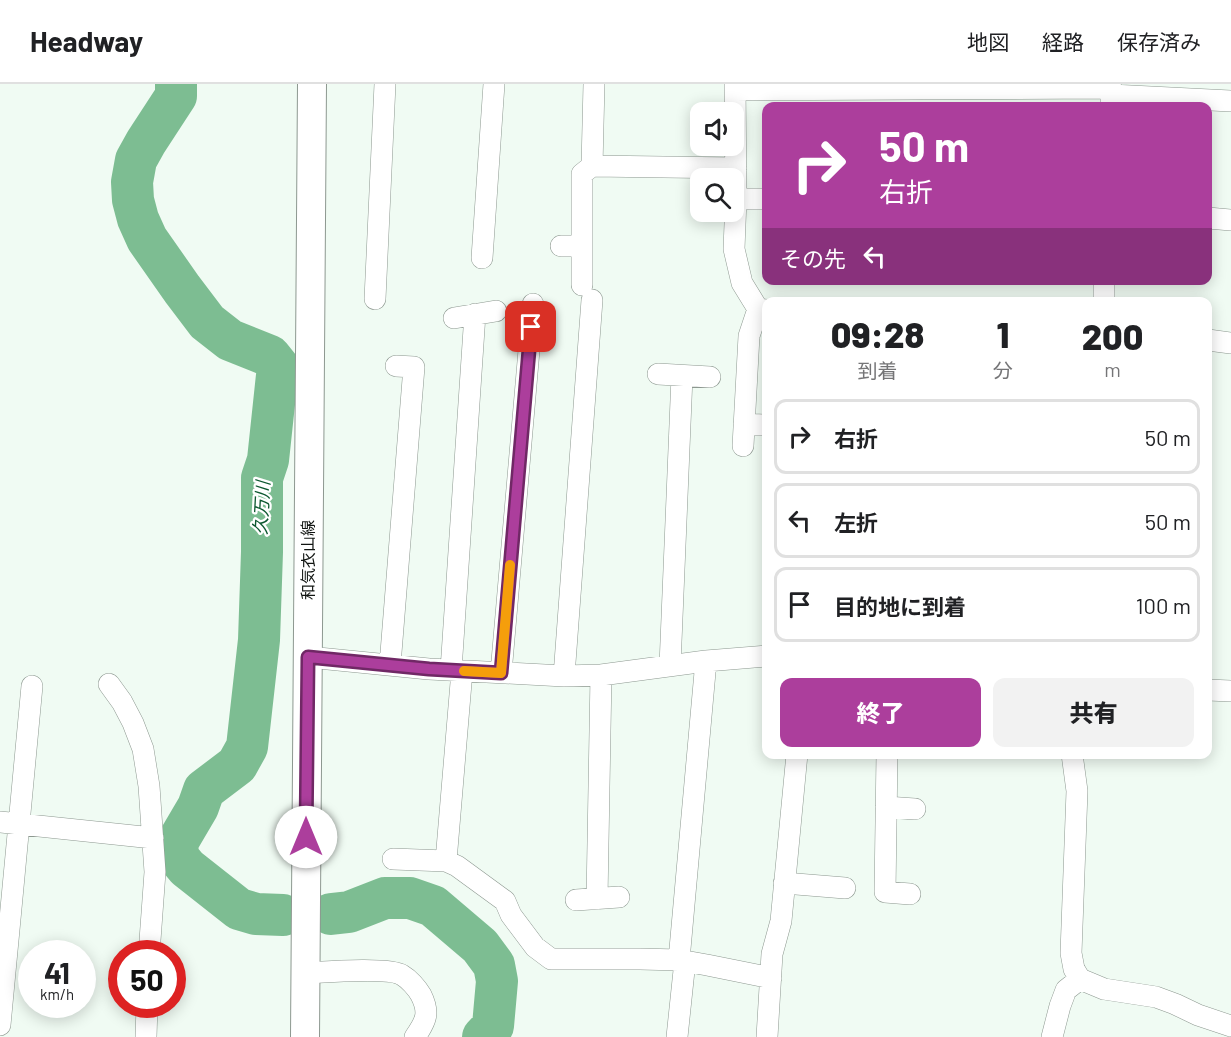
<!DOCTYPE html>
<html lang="ja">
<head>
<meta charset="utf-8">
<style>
  body { margin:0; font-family:Barlow,"Noto Sans JP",sans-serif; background:#f2f2f2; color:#202124; height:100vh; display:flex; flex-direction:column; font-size:22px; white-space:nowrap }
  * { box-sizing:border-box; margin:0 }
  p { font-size:20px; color:#757577 }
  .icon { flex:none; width:33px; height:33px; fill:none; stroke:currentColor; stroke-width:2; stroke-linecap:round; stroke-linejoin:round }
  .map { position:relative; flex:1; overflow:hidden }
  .panel { position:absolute; left:762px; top:213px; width:450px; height:462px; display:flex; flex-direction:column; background:#fff; border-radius:12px; box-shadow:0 3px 15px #0003 }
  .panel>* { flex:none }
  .hud { position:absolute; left:762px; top:18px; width:450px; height:183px; border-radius:12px; box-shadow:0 3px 15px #0003; background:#ac3e9c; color:#fff; overflow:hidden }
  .tools { position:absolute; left:690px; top:18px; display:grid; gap:12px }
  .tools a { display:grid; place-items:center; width:54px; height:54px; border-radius:12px; background:#fff; box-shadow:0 3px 15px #0003; font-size:30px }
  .speed { position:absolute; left:18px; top:856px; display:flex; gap:12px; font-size:30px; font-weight:700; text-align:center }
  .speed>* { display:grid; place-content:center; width:78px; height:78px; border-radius:50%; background:#fff; box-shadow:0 3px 15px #0003; line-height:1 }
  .speed small { font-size:15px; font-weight:400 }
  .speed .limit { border:9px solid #d22; background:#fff; color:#111 }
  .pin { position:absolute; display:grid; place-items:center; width:51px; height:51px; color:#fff; margin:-26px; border-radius:12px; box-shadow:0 3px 9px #0006 }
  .me { position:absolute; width:66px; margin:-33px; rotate:0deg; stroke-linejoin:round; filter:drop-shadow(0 0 4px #0008) }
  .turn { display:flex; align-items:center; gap:21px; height:126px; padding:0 18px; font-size:27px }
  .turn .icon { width:78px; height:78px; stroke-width:2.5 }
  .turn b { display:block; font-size:42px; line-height:51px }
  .then { display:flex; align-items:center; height:57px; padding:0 18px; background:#0003; gap:12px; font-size:22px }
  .eta { display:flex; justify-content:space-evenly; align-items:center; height:102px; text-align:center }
  .eta b { font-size:36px; font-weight:800; line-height:42px }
  .cta { display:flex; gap:12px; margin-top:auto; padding:12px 18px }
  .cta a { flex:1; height:69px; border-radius:12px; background:#ac3e9c; color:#fff; font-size:24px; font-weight:800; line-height:69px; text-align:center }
  .cta a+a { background:#f2f2f2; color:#202124 }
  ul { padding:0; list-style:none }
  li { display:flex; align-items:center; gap:18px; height:75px; margin:0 12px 9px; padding:0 6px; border:3px solid #e0e0e0; border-radius:12px }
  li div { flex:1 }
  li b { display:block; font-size:22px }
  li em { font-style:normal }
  header { display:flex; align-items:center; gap:36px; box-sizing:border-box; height:84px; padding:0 30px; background:#fff; border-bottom:2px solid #e0e0e0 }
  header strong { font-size:28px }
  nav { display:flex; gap:33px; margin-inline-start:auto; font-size:21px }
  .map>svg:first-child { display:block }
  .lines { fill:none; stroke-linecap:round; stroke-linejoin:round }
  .river { stroke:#7dbd92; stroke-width:42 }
  .street-casing { stroke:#8d9890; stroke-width:22 }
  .secondary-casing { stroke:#8d9890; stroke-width:30 }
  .street { stroke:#fff; stroke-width:21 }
  .secondary { stroke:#fff; stroke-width:28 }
  .route-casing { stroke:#702865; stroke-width:15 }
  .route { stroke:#ac3e9c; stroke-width:10 }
  .slow { stroke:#f59e0b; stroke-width:10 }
  .labels { text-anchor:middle; stroke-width:4.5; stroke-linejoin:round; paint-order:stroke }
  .street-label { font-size:16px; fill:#111512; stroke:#fff }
  .water-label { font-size:18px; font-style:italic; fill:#0d5830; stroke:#fff }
</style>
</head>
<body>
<header>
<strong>Headway</strong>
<nav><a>地図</a><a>経路</a><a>保存済み</a></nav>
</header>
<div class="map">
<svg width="1231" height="953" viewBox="0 0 1231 953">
  <rect width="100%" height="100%" fill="#f0fbf3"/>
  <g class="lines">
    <path class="river" d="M176 0V12L146 58 136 76 132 98 133 116 138 135 147 155 182 205 207 238 230 256 270 272 278 282 268 376 262 394V468L259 556 247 663 237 681 204 706 198 723 178 757 177 772 187 784 239 825 256 830 283 831
      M331 830 349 828 385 814H410L433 822 480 862 494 881 497 897 493 942 483 953"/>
    <g class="street-casing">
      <path id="street" d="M735 0 736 115 734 165 742 199 758 225 766 226
        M735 6 1111 4V22
        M1111 11 1231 17
        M592 82 736 84
        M736 115H766
        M1208 134 1231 136
        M561 162H582
        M482 174 494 0
        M582 201V90L592 82 594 0
        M375 215 385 0
        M1104 218V196
        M454 234 496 227
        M1208 256 1231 259
        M658 290 710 293
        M744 340 766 341
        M743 362 749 252 758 225
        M308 573 429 585 564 592 601 591 706 577 766 572
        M390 581 414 283 396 282
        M670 582 682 292
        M451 586 475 230
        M501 589 533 220
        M564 592 592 216
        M109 600 122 618 133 639 143 665 149 702 155 788 149 870
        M1208 606 1231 607
        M887 670 885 808 910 810
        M1072 670 1077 707 1071 869 1074 885 1080 895 1104 905 1156 913 1175 920 1198 931 1231 942
        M886 723 915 725
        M0 738 153 754
        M393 775 446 777 457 782 505 817 511 831 535 863 551 875H640L679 876 707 881 771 894
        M446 777 462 587
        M784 799 845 804
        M597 815 601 591
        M576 816 619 813
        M679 876 706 577
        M305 889C324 888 389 883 402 891 409 895 417 904 421 911 430 929 426 937 415 953
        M0 941 32 602
        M146 953 147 921
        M677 953 685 877
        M767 953 772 870 781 837 797 670
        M1052 953 1060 922 1066 906 1080 895"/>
    </g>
    <g class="secondary-casing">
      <path id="secondary" d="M305 953 312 0"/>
    </g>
    <use href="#street" class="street"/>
    <use href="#secondary" class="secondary"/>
  </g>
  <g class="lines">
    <g class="route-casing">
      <path id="route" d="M306 753 308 573 429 585 501 589 531 243"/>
    </g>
    <use href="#route" class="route"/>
    <path class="slow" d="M464 587 501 589 510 481"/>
  </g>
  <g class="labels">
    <g class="street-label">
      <text transform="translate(308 476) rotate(-90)" y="6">和気衣山線</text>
    </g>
    <g class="water-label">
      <text transform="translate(262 424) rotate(-87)" y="6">久万川</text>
    </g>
  </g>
</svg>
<div class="tools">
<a><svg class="icon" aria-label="sound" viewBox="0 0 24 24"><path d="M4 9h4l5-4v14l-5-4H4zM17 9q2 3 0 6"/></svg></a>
<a><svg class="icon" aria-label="search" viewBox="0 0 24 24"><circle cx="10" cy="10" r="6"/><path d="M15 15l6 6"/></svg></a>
</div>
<div class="speed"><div>41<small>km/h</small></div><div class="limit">50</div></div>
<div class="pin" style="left:531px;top:243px;background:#d93025"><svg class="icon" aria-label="arrive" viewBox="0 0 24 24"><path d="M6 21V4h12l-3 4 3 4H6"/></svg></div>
<svg class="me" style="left:306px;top:753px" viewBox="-20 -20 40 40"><circle r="19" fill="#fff"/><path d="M0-13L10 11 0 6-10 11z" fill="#ac3e9c"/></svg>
<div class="hud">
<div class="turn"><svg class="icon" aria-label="right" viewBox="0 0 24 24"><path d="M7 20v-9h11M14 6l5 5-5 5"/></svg><div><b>50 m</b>右折</div></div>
<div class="then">その先<svg class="icon" aria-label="left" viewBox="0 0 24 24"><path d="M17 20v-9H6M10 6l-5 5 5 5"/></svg></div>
</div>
<section class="panel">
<div class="eta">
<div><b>09:28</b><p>到着</p></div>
<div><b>1</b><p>分</p></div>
<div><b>200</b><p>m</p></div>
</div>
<ul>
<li><svg class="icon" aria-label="right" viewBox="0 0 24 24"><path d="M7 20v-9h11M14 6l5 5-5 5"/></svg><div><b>右折</b></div><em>50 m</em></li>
<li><svg class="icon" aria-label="left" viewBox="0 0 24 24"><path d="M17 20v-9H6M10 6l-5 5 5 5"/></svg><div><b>左折</b></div><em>50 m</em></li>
<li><svg class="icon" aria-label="arrive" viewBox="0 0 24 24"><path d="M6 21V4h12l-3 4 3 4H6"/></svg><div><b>目的地に到着</b></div><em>100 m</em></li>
</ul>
<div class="cta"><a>終了</a><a>共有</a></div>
</section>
</div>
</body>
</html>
